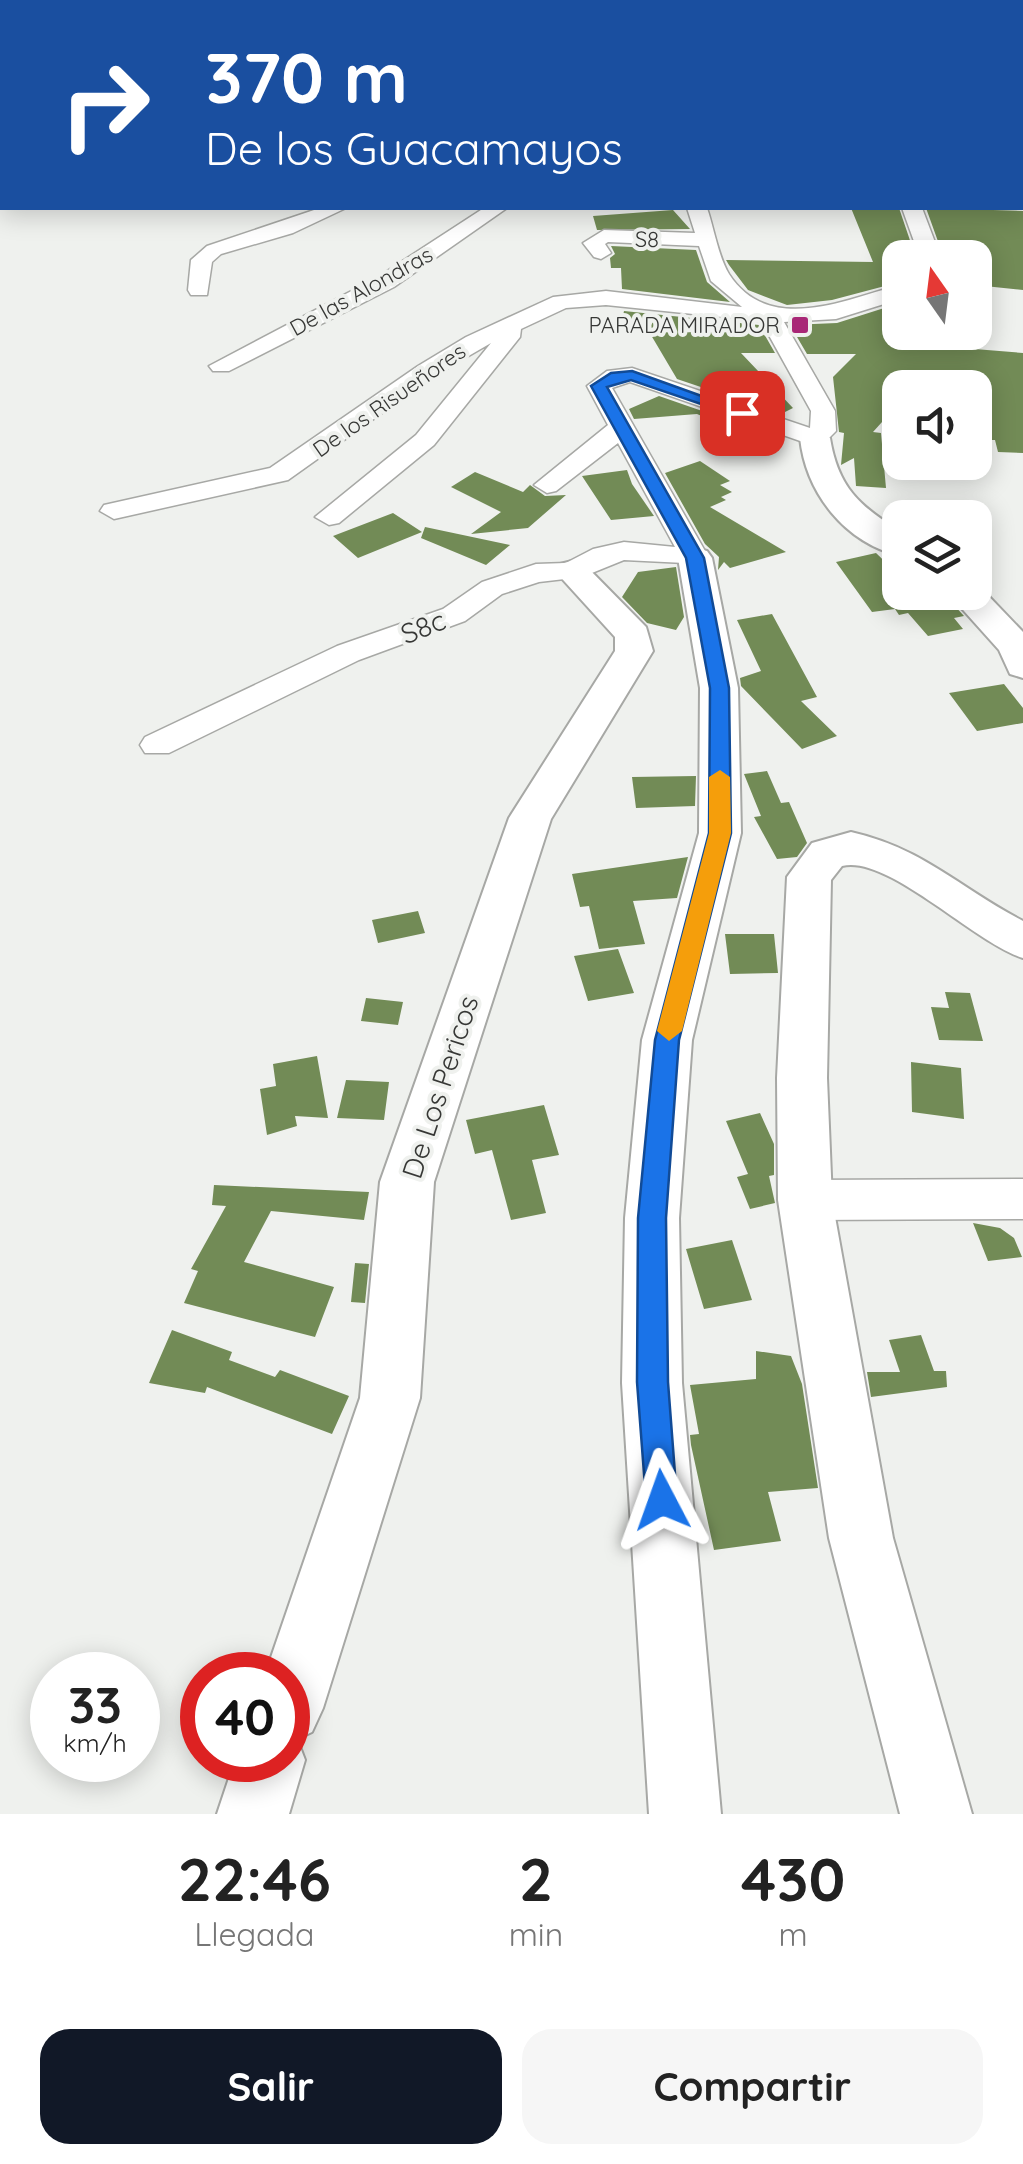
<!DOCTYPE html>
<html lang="es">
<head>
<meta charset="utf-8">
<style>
  body { margin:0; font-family:Quicksand,sans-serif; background:#f6f6f6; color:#222; height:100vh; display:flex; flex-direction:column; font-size:38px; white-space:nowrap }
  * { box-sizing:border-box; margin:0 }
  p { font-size:32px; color:#767676 }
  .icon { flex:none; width:55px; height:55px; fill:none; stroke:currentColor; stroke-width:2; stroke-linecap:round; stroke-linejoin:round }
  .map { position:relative; height:1814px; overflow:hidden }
  .details { display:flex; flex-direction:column; background:#fff; flex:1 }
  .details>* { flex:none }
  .banner { position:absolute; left:0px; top:0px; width:1025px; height:210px; box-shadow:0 5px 25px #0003; background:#1a4fa0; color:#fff; overflow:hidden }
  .needle { width:65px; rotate:346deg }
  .buttons { position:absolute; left:882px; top:240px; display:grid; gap:20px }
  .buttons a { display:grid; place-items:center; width:110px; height:110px; border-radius:20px; background:#fff; box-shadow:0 5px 25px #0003; font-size:50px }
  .speed { position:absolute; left:30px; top:1652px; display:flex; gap:20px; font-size:50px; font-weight:700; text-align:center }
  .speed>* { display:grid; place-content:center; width:130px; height:130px; border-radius:50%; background:#fff; box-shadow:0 5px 25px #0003; line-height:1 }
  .speed small { font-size:25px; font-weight:400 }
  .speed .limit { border:15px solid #d22; background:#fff; color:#111 }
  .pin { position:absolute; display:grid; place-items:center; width:85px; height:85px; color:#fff; margin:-42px; border-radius:20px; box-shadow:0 5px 15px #0006 }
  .me { position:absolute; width:110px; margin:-55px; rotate:356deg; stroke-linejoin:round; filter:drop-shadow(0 0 8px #0008) }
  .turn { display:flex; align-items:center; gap:35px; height:210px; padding:0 40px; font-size:45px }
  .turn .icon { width:130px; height:130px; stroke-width:2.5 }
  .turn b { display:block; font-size:70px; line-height:85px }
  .eta { display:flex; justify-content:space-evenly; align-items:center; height:170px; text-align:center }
  .eta b { font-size:60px; font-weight:700; line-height:70px }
  .primary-button { display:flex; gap:20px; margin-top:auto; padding:20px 40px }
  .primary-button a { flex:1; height:115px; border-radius:30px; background:#111827; color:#fff; font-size:40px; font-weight:700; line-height:115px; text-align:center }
  .primary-button a+a { background:#f6f6f6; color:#222 }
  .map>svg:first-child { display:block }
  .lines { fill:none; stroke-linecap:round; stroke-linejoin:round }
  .stream { stroke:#99b47c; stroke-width:4 }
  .building { fill:#728b56 }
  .minor-casing { stroke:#a7a8a5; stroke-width:3 }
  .tertiary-casing { stroke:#a7a8a5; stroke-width:4 }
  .minor { fill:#fff; fill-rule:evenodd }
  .tertiary { fill:#fff; fill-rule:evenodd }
  .route { fill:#1a73e8; stroke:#114b97; stroke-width:2.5 }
  .slow { fill:#f59e0b }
  .poi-dot { fill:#a82776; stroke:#eff1ee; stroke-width:4 }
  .labels { text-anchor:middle; stroke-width:8; stroke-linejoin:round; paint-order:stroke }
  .far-street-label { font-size:22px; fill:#363735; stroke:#eff1ee }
  .far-poi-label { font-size:22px; fill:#363735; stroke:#eff1ee; text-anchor:end }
  .street-label { font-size:28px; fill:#363735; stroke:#eff1ee }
</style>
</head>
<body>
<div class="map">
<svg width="1023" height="1814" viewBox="0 0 1023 1814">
  <rect width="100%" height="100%" fill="#eff1ee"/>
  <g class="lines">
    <path class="stream" d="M793 0 805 2"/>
  </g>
  <path class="building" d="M851 208H899L916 258H900V282L832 300 787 305 748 290 729 265 726 260 873 262Z
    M926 208 1023 211V290L975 285V258H944Z
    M673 210 690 229 597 230 593 216Z
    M611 246 696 250 707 282 730 302 622 289 621 268H611L610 258 615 254Z
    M900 303V343L1023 353V453L998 452 995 440H986L975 388 917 383 900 388V402L873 432 881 433 886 488 856 486 854 458 841 465 844 433 839 432 833 377 856 354H807L790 325 837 323Z
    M624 311 759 325 775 353H741L793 408 781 414 677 379 648 330 653 322 622 320Z
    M659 396 754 429 744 434 697 414 634 419 629 409Z
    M700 461 730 481 720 485 732 492 721 497 726 500 710 507 786 552 730 568 724 562 718 570 719 557 705 544 665 473Z
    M627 470 632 484 654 516 611 520 582 476Z
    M475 472 523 492 530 485 545 496 566 495 528 528 471 534 501 512 451 487Z
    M393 513 422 532 358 558 333 536Z
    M425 527 510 545 486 565 421 538Z
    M876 553 900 576V592H942L964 616 954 618 963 629 928 636 908 613 899 615 895 609 872 612 836 562Z
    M676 567 684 617 676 630 647 623 622 597 638 572Z
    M772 614 817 697 801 701 837 736 802 749 741 686 740 678 761 671 737 620Z
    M1004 684 1023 708V723L977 731 949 693Z
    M767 771 781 803 789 802 807 843 797 857 777 859 754 817 761 816 744 774Z
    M696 776 695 806 636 808 632 777Z
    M688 857 677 898 633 901 645 944 599 949 589 906 580 907 572 874Z
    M418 911 425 933 378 943 372 920Z
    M725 934H774L778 973 730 974Z
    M618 949 634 993 588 1001 574 956Z
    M945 992 970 993 983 1041 939 1040 931 1007 949 1008Z
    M366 998 403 1002 398 1025 361 1021Z
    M317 1056 328 1118 295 1116 297 1126 267 1135 260 1089 276 1086 273 1064Z
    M911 1062 961 1068 964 1119 912 1112Z
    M346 1080 389 1082 384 1120 337 1118Z
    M544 1105 559 1155 532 1160 546 1213 511 1220 492 1150 475 1154 466 1120Z
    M760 1113 774 1144V1175L769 1176 775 1203 750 1209 737 1177 748 1174 726 1121Z
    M214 1185 369 1192 364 1220 271 1211 244 1262 334 1287 315 1337 184 1303 198 1271 191 1269 226 1206 212 1205Z
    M973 1223 1000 1228 1014 1238 1022 1257 988 1261Z
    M732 1240 752 1300 704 1309 686 1249Z
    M355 1263 369 1264 365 1303 351 1302Z
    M172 1330 232 1352 229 1360 275 1377 280 1370 349 1396 332 1434 207 1387 205 1393 149 1383Z
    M921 1335 934 1371H946L947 1387 871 1397 867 1372H900L889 1340Z
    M756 1351 791 1356 802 1384 818 1488 768 1492 781 1541 714 1550 691 1445 690 1435 699 1434 690 1385 756 1379Z"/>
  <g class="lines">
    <g class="minor-casing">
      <path id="minor" d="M826 0H847L848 2H827Z
        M1022 38 1023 39V49H1022Z
        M2 65V75L0 76V66Z
        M1022 85H1023V95H1022Z
        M1022 113H1023V124H1022Z
        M320 208H346L293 233 221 254 212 262 207 295H191L188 290 191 260 207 246Z
        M484 208H507L394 287 229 371H213L209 366 378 277Z
        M687 208H707C714 228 718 256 729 274 769 336 846 299 900 285V299L836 319 784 322 835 411 836 431 824 443H806L630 382 612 388 709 558 705 564 624 560 582 577 539 582 502 594 465 621 359 660 169 753H145L140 745 145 737 337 646 443 609 482 582 536 564 566 563 593 549 624 542 675 547 618 443 556 491 547 493 534 485 608 425 587 386 607 371 632 368 810 428 811 411 761 321 606 305 566 308 521 329 520 337 434 445 339 523 329 525 315 517 416 435 491 343 434 376 288 480 114 519 100 511 104 505 270 468 418 366 466 337 553 297 606 291 742 307 711 281 699 246 608 242 605 244 611 253 601 259 594 257 583 243 604 230 695 233Z
        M902 208H922L941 258H920Z
        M1023 1179V1219L805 1220 789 1214 783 1200 789 1186 805 1180Z"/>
    </g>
    <g class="tertiary-casing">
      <path id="tertiary" d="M815 429 830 438C838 487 859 506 900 531V556C844 542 806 493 800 438Z
        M695 548 707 551 712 558 738 688 741 833 692 1040 679 1218 682 1383 721 1814H649L622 1383 625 1218 642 1040 699 833 700 688 678 558 683 551Z
        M572 561 584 564 646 627 653 651 551 819 434 1182 420 1398 323 1708 312 1732 297 1739 305 1760 289 1814H217L235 1760H288V1675H265L360 1398 380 1182 509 818 615 651V637L555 571 560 564Z
        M977 584 1023 632V678L1010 674 999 650 947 592H975Z
        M851 832C923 848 961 889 1023 921V958C975 943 887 854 842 866L831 880 827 1078 832 1200 893 1538 972 1814H900L829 1538 778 1200 777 1078 787 877 812 843Z"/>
    </g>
    <use href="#minor" class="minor"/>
    <use href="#tertiary" class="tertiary"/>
  </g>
  <path class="route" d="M632 371 749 413 736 416 631 380 607 387 704 558 729 688 731 833 679 1040 666 1218 668 1382 677 1500 673 1512 662 1516 650 1512 646 1500 637 1382 638 1218 655 1040 709 833 710 688 686 558 591 386 611 373Z"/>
  <path class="slow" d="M720 770 730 777 731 833 682 1031 669 1041 657 1031 709 833V777Z"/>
  <rect class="poi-dot" x="790" y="315" width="20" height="20" rx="5"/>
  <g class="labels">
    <g class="far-street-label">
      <text transform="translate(647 239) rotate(1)" y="8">S8</text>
      <text transform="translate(361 291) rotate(-29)" y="8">De las Alondras</text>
      <text transform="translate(389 400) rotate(-35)" y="8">De los Risueñores</text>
    </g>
    <g class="far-poi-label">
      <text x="780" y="333">PARADA MIRADOR</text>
    </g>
    <g class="street-label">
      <text transform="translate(423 627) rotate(-22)" y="10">S8c</text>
      <text transform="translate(440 1087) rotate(-72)" y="10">De Los Pericos</text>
    </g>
  </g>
</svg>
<div class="buttons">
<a><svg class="needle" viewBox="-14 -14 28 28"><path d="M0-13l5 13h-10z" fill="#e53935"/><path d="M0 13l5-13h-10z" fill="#767676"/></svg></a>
<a><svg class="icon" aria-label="sound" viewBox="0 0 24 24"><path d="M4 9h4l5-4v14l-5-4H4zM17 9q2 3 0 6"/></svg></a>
<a><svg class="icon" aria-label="layers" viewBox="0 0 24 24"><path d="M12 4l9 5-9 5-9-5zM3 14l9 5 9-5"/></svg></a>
</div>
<div class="speed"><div>33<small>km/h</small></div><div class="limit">40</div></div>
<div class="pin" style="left:742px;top:413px;background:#d93025"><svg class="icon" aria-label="arrive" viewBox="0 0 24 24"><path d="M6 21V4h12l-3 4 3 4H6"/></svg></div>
<svg class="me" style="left:662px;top:1500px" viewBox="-20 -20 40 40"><path d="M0-17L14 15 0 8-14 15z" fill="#1a73e8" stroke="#fff" stroke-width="4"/></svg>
<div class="banner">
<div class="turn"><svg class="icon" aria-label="right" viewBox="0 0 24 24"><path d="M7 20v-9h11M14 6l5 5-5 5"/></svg><div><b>370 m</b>De los Guacamayos</div></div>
</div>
</div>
<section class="details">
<div class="eta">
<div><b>22:46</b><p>Llegada</p></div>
<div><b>2</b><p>min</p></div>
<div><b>430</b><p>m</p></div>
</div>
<div class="primary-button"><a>Salir</a><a>Compartir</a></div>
</section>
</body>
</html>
